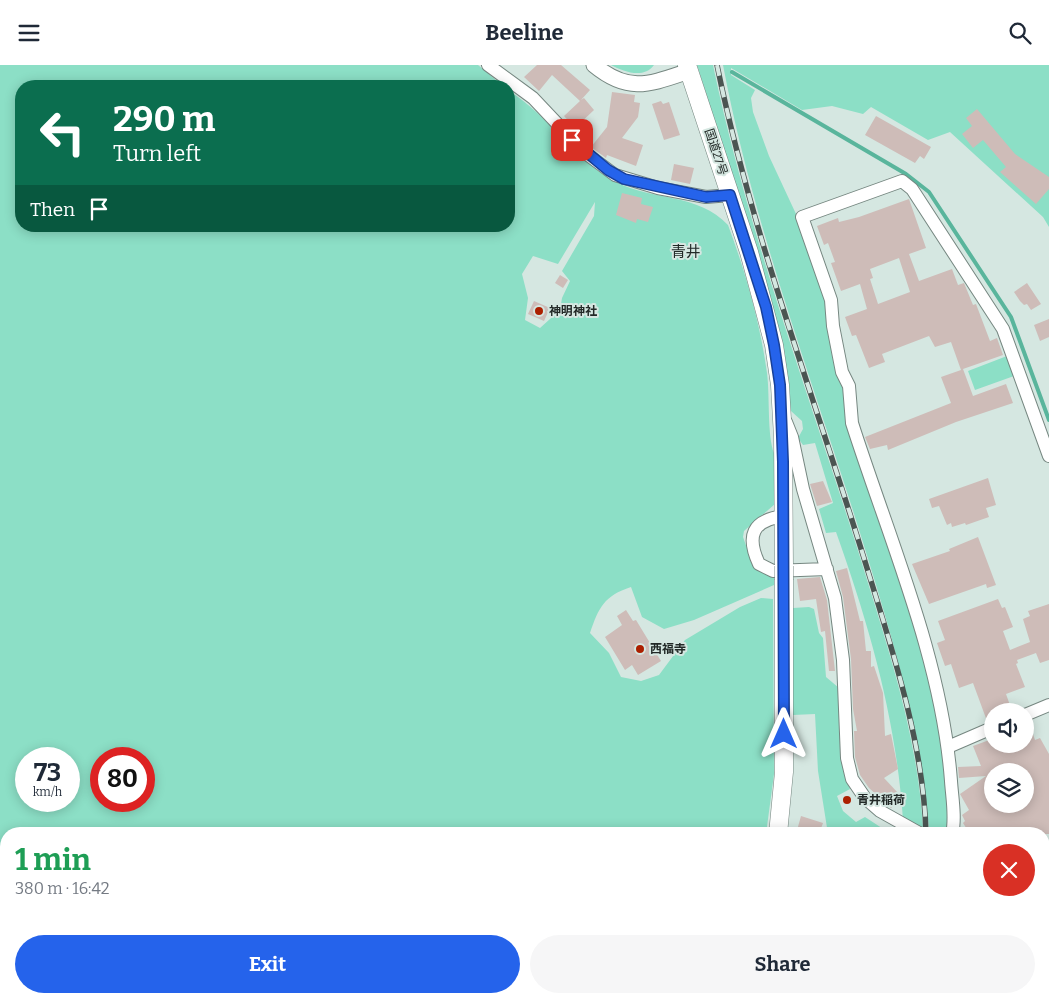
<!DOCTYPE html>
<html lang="en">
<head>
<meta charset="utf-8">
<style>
  body { margin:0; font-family:Bitter,"Noto Sans JP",serif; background:#f6f6f7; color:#1f2937; height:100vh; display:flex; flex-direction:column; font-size:19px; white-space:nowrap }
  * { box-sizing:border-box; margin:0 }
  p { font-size:16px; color:#747a83 }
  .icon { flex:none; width:28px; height:28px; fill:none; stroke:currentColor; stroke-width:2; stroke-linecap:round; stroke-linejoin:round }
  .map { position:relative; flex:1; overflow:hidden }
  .details { position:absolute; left:0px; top:762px; width:1050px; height:176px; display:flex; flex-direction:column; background:#fff; border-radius:20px 20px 0 0; box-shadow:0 2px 12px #0003 }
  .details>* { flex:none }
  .banner { position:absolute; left:15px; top:15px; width:500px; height:152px; border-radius:20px; box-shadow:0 2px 12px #0003; background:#0b6e4f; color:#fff; overflow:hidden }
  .tools { position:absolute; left:984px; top:638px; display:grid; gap:10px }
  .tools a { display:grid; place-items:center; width:50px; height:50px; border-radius:50%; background:#fff; box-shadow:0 2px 12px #0003; font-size:25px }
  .speed { position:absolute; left:15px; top:682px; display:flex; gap:10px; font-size:25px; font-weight:700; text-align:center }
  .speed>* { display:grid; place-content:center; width:65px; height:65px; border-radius:50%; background:#fff; box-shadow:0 2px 12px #0003; line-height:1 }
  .speed small { font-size:12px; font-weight:400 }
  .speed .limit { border:8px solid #d22; background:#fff; color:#111 }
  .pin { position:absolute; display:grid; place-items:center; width:42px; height:42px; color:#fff; margin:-21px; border-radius:10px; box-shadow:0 2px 8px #0006 }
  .me { position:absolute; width:55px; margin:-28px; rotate:0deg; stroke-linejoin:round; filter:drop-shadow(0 0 4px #0008) }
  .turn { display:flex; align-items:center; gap:18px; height:105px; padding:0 15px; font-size:22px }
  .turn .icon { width:65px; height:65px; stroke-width:2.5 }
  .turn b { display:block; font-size:35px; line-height:42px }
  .then { display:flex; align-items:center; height:48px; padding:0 15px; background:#0003; gap:10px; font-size:19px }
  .round { display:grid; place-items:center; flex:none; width:52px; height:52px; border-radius:26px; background:#f6f6f7 }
  .headline { display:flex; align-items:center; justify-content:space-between; height:85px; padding:0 15px }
  h1 { font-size:30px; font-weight:700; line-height:38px; color:#1e9e55 }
  .primary-button { display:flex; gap:10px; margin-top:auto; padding:10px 15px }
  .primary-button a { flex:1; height:58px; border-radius:30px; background:#2563eb; color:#fff; font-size:20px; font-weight:700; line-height:58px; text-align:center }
  .primary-button a+a { background:#f6f6f7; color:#1f2937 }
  header { display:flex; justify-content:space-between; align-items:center; height:65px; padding:0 15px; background:#fff; font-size:22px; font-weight:700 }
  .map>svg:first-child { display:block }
  .green { fill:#8cdfc6; fill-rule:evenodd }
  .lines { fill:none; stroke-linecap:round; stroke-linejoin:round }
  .stream { stroke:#59b59c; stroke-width:4 }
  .building { fill:#cebcb8; fill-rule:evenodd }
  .minor-casing { stroke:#768781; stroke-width:14 }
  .major-casing { stroke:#768781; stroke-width:17 }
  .highway-casing { stroke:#768781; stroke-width:19 }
  .minor { stroke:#fff; stroke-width:12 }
  .major { stroke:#fff; stroke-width:15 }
  .highway { stroke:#fff; stroke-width:18 }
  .rail-casing { stroke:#4b5552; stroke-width:5.5 }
  .rail { stroke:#d5e7e1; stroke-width:4; stroke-dasharray:11; stroke-linecap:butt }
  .highway-bridge-casing { stroke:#768781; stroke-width:19; stroke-linecap:butt }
  .highway-bridge { stroke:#fff; stroke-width:18 }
  .route-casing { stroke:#184099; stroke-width:12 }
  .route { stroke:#2563eb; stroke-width:9 }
  .poi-dot { fill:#ac1f00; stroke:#d5e7e1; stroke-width:2 }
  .labels { text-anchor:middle; stroke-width:4; stroke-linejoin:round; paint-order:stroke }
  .street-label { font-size:12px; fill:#222927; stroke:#d5e7e1 }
  .poi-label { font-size:12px; font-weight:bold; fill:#222927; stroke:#d5e7e1; text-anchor:start }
  .quarter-label { font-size:15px; fill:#222927; stroke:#d5e7e1 }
</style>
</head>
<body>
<header><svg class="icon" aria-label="menu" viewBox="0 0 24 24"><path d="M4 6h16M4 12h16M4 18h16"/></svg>Beeline<svg class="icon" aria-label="search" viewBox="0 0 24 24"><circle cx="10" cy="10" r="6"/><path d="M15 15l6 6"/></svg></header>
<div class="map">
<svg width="1049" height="938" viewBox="0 0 1049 938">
  <rect width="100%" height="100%" fill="#d5e7e1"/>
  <path class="green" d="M0 0H478L503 21H21V161H509V26C549 50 573 95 616 117 653 136 698 128 728 160 746 208 760 258 767 308 770 331 767 370 774 388L775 439 744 466 743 472 754 503 774 512V520L694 555 664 564 642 552 631 522C604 531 599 542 590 568L609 588 621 612 641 616 659 610 685 575 740 542 761 533 773 534 774 709 766 769H6V932L705 933 702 938H0ZM595 137 594 151 562 206 570 216 562 233 560 245 540 263 525 255 528 233 522 209 533 191 558 199ZM26 694H69V736H26ZM101 694H144V736H101Z
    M611 0H654C644 14 624 7 611 0Z
    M697 0H713C748 168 809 329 860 492 887 580 918 671 923 763L903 755C896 653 870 563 836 467L826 468 819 444 833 438 815 378 803 380 798 373 803 364 802 356 791 346 789 340 779 268 771 235Z
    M723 0H1049V162L1043 152 950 67 928 75 871 42 863 49 832 41 802 45 731 3V10L755 25 751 33 753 47 769 91 796 149 826 236 832 291 845 328 935 633 947 727 948 763 946 767 929 764C921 672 896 585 869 497 819 332 755 169 723 0Z
    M1007 291 1014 311 975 325 968 306Z
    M809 542 814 544 819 568 823 573 826 612 839 623 842 700 850 724 837 731 843 746 856 757 865 752 891 769H828L818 706 815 649 793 650V543Z
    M732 933V932L766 933 764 938H728Z
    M918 933H941V938H917Z"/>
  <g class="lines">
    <path class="stream" d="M732 7 906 109 929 127 1011 252 1049 355"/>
  </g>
  <path class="building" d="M537 0H561L590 25 581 35 584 33 594 45 575 63 564 51 580 36 552 10 539 26 524 12Z
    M612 27 635 30 634 37 640 38 638 52 622 73 643 80 636 101 607 90 606 93 591 82 607 62Z
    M661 36 663 39 669 37 680 70 664 75 652 39Z
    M977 44 1015 89 1049 112V124L1036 139 1000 107 1006 102 983 75 973 83 962 69 972 61 966 53Z
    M876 51 931 82 924 94 920 91 915 98 865 70Z
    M674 99 694 103 690 119 671 115Z
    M622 128 642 133 641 139 653 142 648 157 637 154 636 158 616 150Z
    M909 134 926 183 909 189 919 216 952 204 958 220 964 218 973 240 976 239 990 276 997 273 1003 290 963 304 973 331 1006 319 1013 338 956 357 888 385 887 380 870 384 865 372 951 338 941 312 961 305 951 277 935 282 929 271 882 289 885 297 869 303 856 270 852 271 845 252 867 244 860 219 841 226 831 198 835 197 828 178 824 180 817 161 838 153 839 157 859 152ZM899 193 910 227 878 239 870 214 873 213 870 204Z
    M560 210 568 215 563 223 555 218Z
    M1027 218 1041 239 1031 245 1027 239 1024 240 1020 236 1014 227Z
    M534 236 550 243 544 256 528 249Z
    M1049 254V272L1040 276 1034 260Z
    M988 413 996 440 986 443 989 452 966 460 965 458 952 462 951 458 947 460 939 441 932 443 929 434Z
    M823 416 832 437 817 441 810 419Z
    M978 472 996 520 987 523 986 519 929 539 912 499 950 486 949 484Z
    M847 503 860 556H863L866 586H871V602L874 601 883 628 885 671 891 669 898 704 884 713 899 729 896 731 900 734 891 743 869 723 860 710 855 692 854 666H857L853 644 851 594 843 532 836 506Z
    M820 512 827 535 835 606H829L825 566 821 567 816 534 800 536 797 514Z
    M998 534 1002 543 1005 542 1013 562 1003 566 1010 585 1030 577 1023 554 1030 551 1028 546 1049 539V595L1040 598 1036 588 1017 595 1018 598 1016 599 1025 622 1006 629 1012 646H992V655L987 656 973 618 959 623 951 599 945 601 937 578 945 575 938 556Z
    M626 545 633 556 636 555 650 578 653 576 659 586 656 588 661 596 638 610 632 600 625 605 605 572 622 560 617 551Z
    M1029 657 1035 675 1040 673 1049 689V769H970L963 758 965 756 962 750 969 745 960 729 986 711 959 713 958 702 981 701 973 681 992 674V679H1025V658ZM992 706H1025V739H992Z
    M801 751 823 758 819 769H796Z"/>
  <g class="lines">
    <g class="minor-casing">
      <path id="minor" d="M488 0 533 33 584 87 615 110 658 123 706 132 730 130
        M786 357 792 372 803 424 835 533 843 595 847 693 852 714 865 733 880 746 921 769
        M784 451C752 455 746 471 759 499L773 506 827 504
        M1025 650 1049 640
        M948 682 992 663
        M952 769C956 753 952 732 951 716 942 594 889 474 852 358L849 321 842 307 833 261 831 235 802 152 902 116 912 124 1003 264 1049 391
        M1019 932 1023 938"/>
    </g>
    <g class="major-casing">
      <path id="major" d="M594 0C629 29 650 19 689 6"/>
    </g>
    <g class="highway-casing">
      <path id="highway" d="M687 0 749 187 774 280 780 320 783 372 784 501
        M778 769 784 707V515
        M715 938 718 932"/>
    </g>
    <use href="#minor" class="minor"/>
    <use href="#major" class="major"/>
    <use href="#highway" class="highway"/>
    <g class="rail-casing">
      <path id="rail" d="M717 0C752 171 816 336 867 503 893 587 924 681 926 769
        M914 938 915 932"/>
    </g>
    <use href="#rail" class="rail"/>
    <g class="highway-bridge-casing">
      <path id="highway-bridge" d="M784 501V515"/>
    </g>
    <use href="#highway-bridge" class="highway-bridge"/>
  </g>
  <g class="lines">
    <g class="route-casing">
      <path id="route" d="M572 75 608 105 624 114 706 132 730 130 766 242 774 280 780 320 783 397 784 669"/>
    </g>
    <use href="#route" class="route"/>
  </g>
  <g class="poi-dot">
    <circle cx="539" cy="246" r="5"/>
    <circle cx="640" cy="584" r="5"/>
    <circle cx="847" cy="735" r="5"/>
  </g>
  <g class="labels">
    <g class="street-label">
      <text transform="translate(716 87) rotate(72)" y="4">国道27号</text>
    </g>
    <g class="poi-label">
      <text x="549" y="250">神明神社</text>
      <text x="650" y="588">西福寺</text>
      <text x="857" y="739">青井稲荷</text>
    </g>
    <g class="quarter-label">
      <text x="686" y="192">青井</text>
    </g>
  </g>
</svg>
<div class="tools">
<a><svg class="icon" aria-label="sound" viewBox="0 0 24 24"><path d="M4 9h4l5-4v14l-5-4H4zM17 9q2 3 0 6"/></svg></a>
<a><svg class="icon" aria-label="layers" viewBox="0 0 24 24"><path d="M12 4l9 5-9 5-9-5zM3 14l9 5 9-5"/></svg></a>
</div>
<div class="speed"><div>73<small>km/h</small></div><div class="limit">80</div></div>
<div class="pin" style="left:572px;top:75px;background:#d93025"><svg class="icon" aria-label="arrive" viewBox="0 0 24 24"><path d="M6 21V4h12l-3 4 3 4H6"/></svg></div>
<svg class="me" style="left:784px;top:669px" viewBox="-20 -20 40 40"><path d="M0-17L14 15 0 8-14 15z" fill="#2563eb" stroke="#fff" stroke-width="4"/></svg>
<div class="banner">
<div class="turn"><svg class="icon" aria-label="left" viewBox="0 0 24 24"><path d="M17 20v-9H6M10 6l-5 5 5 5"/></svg><div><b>290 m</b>Turn left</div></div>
<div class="then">Then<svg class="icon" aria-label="arrive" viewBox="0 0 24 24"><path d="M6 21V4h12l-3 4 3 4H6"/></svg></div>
</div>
<section class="details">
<div class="headline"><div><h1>1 min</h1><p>380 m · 16:42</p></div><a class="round" style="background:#d93025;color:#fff"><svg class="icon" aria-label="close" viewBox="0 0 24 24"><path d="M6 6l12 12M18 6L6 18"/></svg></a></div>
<div class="primary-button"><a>Exit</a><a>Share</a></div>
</section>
</div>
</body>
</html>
